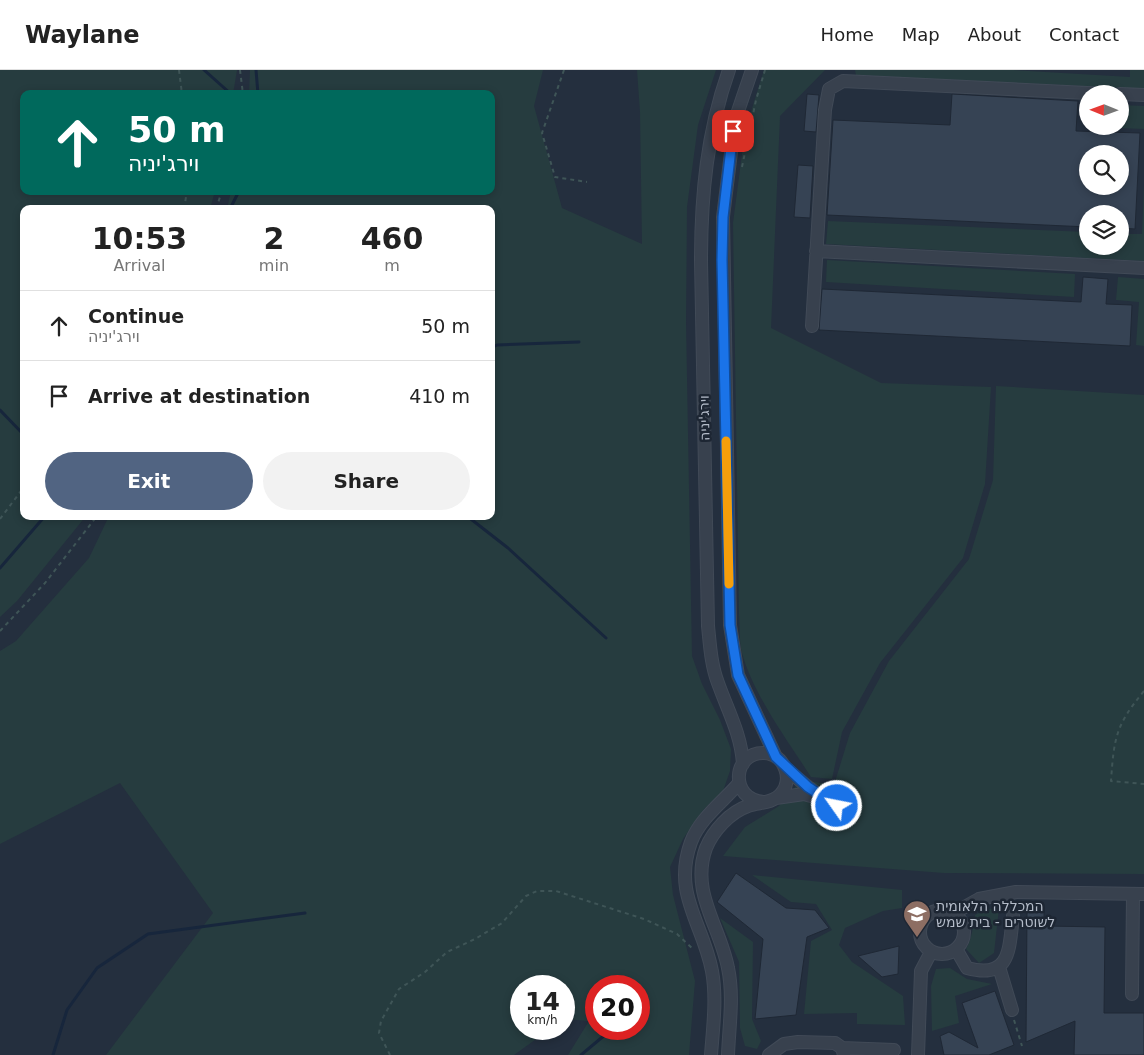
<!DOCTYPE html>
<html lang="en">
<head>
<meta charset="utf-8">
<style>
  body { margin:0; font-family:"DejaVu Sans",Heebo,sans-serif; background:#f2f2f2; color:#222; height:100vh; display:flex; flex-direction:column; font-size:19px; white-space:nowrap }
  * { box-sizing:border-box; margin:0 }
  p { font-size:16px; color:#767676 }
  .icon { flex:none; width:28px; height:28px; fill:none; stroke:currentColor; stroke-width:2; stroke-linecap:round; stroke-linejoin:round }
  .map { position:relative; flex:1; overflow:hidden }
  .side { position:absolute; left:20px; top:135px; width:475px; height:315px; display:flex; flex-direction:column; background:#fff; border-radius:10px; box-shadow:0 2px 8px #0003 }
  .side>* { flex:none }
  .hud { position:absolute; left:20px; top:20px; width:475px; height:105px; border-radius:10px; box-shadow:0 2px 8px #0003; background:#00695c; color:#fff; overflow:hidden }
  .needle { width:32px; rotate:271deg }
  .tools { position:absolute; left:1079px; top:15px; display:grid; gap:10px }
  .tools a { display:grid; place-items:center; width:50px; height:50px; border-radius:50%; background:#fff; box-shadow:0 2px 8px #0003; font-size:25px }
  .speed { position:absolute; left:510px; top:905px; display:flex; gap:10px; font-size:25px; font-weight:700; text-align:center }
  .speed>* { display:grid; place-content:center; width:65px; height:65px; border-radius:50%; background:#fff; box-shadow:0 2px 8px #0003; line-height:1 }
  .speed small { font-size:12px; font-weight:400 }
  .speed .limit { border:8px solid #d22; background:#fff; color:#111 }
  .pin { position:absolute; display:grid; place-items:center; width:42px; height:42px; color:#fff; margin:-21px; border-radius:10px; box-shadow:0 2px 8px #0006 }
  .me { position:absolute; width:55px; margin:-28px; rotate:303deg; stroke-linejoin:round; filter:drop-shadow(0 0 4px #0008) }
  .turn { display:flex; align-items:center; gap:18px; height:105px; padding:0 25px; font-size:22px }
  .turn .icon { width:65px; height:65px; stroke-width:2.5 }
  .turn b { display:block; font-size:35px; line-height:42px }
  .eta { display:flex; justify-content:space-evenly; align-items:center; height:85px; text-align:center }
  .eta b { font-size:30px; font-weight:800; line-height:35px }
  .action { display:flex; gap:10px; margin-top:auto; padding:10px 25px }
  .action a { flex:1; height:58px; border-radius:30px; background:#516482; color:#fff; font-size:20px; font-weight:800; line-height:58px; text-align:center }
  .action a+a { background:#f2f2f2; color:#222 }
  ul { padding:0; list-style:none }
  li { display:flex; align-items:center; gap:15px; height:70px; padding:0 25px; border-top:1px solid #e0e0e0 }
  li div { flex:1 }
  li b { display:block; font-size:19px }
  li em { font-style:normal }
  header { display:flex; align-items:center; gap:30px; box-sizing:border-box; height:70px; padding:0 25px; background:#fff; border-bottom:1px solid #e0e0e0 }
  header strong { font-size:24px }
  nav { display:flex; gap:28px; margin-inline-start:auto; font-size:18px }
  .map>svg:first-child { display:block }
  .green { fill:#263c3f; fill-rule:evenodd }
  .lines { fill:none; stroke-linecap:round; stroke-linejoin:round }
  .stream { stroke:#17263c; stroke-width:3 }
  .building { fill:#364354; stroke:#1f2835; fill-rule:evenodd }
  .minor-casing { stroke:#414a57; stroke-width:14 }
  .path { stroke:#3f5557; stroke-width:2; stroke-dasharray:4 4; stroke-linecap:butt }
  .minor { stroke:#38414e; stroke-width:12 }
  .route-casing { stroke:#114b97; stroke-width:12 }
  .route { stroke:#1a73e8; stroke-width:9 }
  .slow { stroke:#f59e0b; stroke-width:9 }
  .labels { text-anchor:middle; stroke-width:5; stroke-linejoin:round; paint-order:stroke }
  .street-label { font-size:14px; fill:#b4bcc9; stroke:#1d2633 }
  .poi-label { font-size:14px; fill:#b4bcc9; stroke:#1d2633; text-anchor:start }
</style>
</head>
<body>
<header>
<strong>Waylane</strong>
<nav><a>Home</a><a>Map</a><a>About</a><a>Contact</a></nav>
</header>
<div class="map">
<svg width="1144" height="985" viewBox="0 0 1144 985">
  <rect width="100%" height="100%" fill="#242f3e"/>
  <path class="green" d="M0 0H237L233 24H24V121H215L210 139H24V446H86L17 531 0 547Z
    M250 0H543L534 36 562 138 642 174 640 42 637 0H716L698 55 687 137 686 252 692 586 702 614 720 650 731 679 730 701 723 721 704 739 683 769 670 797 673 825 695 911 689 985H568L589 951 564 949V916H521V959H550L514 985H106L213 843 120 713 0 774V581L16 571 89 488 109 446H491V139H227L231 121H491V24H249ZM596 916H639V959H596Z
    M764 0H825L780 46 771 258 881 313 991 317 985 414 963 488 880 593 842 662 832 709 811 707C788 671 753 624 742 583 739 571 740 557 739 544L733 153 745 61Z
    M855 0H1013L1130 7V0H1144V19L856 5Z
    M1120 35 1144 36V59L1093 57 1120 56Z
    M1144 114V191L826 174 828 151 1087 162 1088 176H1120V164H1142Z
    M827 190 1075 204 1074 227 826 212Z
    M1118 207 1144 209V276L1136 275 1139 232 1116 230Z
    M996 316 1144 325V804L944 803 723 786 745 757 779 736 801 710 834 715 850 663 889 591 969 489 993 410Z
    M752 805 902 820V838L883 841 845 858 839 875 852 892 903 926 905 955 857 954V943L804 944 811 871 832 860 816 834 791 832Z
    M999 838 994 883 979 893 966 879C973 866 972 859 975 845L986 839Z
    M720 848 753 872 752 949 761 971 757 979 745 976 740 958 739 892Z
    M950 898 967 909 992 914 955 926 959 953 932 961 931 916 936 899Z"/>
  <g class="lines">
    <path class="stream" d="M204 0 231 24
      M256 0 258 24
      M230 139 239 121
      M491 278 497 275 579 272
      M0 340 24 365
      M467 446 508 478 606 568
      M0 498 45 446
      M53 985 67 940 97 898 148 864 305 843
      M581 985 612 959"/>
  </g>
  <path class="building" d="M807 24 819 25 816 62 804 61Z
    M952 24 1078 31 1076 61 1140 63 1135 159 1120 158V144H1088V157L827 145 833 50 950 55ZM1088 84H1120V116H1088Z
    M798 95 813 96 810 148 794 147Z
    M1083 207 1108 209 1106 234 1132 235 1130 276 819 260 822 219 1081 232Z
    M736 803 786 838 815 840 829 858 807 867 796 945 755 949 763 869 717 832Z
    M1027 841H1044V856L1105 857 1104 943H1144V985H1074L1075 951 1026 972Z
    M899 876 898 904 882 907 858 886Z
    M995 921 1014 975 989 985H944L940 966 949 962 978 978 962 933Z"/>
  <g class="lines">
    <g class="minor-casing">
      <path id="minor" d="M729 0C707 62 701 125 701 191L708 556C710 575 711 595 718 613 728 641 741 664 743 694
        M752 0 735 50 723 147 730 555 738 605 776 687
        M1120 24 1144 25
        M816 181 1144 198
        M812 256 825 40 829 19 843 11 1108 24
        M785 698 808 717 837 737
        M776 728 804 724 818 728
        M920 862a22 22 0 1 1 44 0a22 22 0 1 1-44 0Z
        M954 843 979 829 1016 822 1144 824
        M956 879 967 898C1011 910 1009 879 1013 846
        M999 897 1012 940
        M1132 924 1133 824
        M842 978 894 980
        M711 985C713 958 717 928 712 901 703 853 672 824 691 772 700 748 723 732 739 713
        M728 985C729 957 734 926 728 898 720 856 690 822 706 778 713 761 730 742 748 736 758 732 771 734 780 725 794 710 785 684 764 683 732 682 729 730 764 732
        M769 985 784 974 798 972 835 973 842 978 844 985
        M918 985 921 901 931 882"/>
    </g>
    <path class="path" d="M179 0 182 24
      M240 0 243 24
      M564 0 542 63 555 107 587 112
      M742 97 756 30 765 0
      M184 139 187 121
      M216 139 222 121
      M0 449 24 417
      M0 561 45 513 97 446
      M1144 621C1116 655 1114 667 1111 711L1144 714
      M1014 950 1022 976
      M390 985 379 963 381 951 399 919 425 902 447 882 475 869 502 853 526 826 537 821H556L644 849 677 864 693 879"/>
    <use href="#minor" class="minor"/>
  </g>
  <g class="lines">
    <g class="route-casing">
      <path id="route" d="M733 61 723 147 722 190 730 555 738 605 776 687 808 717 837 736"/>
    </g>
    <use href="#route" class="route"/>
    <path class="slow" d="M726 371 729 514"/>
  </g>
  <defs>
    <g id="university-pin" transform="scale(1.4375)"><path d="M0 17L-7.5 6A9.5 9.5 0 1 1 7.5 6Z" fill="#8d6e63" stroke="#1d2633"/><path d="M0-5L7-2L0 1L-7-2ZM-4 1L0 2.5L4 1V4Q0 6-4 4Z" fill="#fff"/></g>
  </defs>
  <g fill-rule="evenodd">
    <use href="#university-pin" x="917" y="844"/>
  </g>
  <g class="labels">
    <g class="street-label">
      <text transform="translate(704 348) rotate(-91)" y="5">וירג'יניה</text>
    </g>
    <g class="poi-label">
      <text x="936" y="841">המכללה הלאומית<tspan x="936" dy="16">לשוטרים - בית שמש</tspan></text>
    </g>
  </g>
</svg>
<div class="tools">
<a><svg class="needle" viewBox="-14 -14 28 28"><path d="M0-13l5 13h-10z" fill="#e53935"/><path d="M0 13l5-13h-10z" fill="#767676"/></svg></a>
<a><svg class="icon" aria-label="search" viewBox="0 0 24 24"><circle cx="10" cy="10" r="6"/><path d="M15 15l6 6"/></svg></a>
<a><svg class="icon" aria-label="layers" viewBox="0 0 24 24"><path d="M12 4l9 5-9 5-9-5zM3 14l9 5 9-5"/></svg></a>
</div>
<div class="speed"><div>14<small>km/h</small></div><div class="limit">20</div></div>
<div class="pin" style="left:733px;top:61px;background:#d93025"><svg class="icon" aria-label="arrive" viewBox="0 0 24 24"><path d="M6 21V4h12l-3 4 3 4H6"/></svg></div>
<svg class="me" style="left:837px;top:736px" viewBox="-20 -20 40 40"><circle r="17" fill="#1a73e8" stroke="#fff" stroke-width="3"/><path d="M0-11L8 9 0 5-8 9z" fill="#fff"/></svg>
<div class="hud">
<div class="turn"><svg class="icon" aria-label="ahead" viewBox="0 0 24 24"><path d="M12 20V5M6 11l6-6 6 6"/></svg><div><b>50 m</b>וירג'יניה</div></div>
</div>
<section class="side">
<div class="eta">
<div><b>10:53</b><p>Arrival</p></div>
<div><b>2</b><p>min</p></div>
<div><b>460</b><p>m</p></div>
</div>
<ul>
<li><svg class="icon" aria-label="ahead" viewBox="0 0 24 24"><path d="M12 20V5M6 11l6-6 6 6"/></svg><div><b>Continue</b><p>וירג'יניה</p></div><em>50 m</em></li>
<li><svg class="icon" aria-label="arrive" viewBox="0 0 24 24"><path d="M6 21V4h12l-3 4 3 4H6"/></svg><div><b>Arrive at destination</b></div><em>410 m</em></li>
</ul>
<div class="action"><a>Exit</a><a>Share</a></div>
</section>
</div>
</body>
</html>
